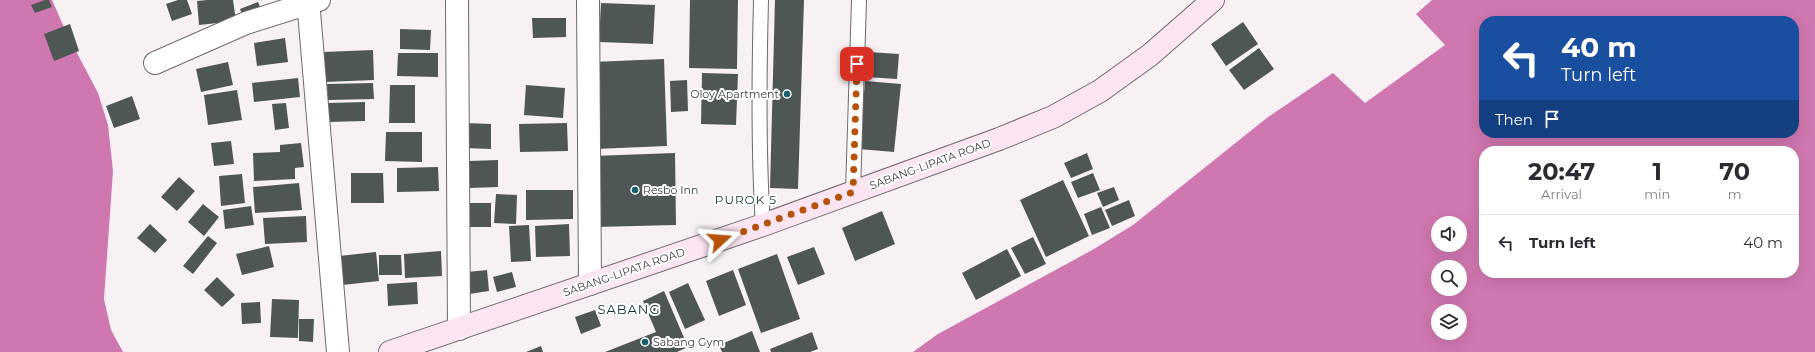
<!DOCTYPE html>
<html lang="en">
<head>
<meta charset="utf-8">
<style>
  body { margin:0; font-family:Montserrat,sans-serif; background:#f7f7f7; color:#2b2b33; height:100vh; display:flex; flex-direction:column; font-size:15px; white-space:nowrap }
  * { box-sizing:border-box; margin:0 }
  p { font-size:13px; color:#7c7c81 }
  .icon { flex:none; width:22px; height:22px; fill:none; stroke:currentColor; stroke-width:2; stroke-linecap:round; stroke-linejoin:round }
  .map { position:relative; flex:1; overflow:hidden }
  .drawer { position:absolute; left:1479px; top:146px; width:320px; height:132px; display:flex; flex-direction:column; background:#fff; border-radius:16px; box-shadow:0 4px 16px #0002 }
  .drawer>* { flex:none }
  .top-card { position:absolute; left:1479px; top:16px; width:320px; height:122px; border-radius:16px; box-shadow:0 4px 16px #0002; background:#1a4fa0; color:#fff; overflow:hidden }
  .fabs { position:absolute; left:1431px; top:216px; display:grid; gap:8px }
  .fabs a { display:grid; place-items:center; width:36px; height:36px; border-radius:50%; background:#fff; box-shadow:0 4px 16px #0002; font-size:20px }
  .pin { position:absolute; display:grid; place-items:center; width:34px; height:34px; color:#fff; margin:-17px; border-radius:8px; box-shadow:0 2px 6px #0006 }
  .me { position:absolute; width:44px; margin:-22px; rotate:71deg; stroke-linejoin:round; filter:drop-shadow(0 0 3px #0008) }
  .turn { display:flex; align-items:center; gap:14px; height:84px; padding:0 16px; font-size:18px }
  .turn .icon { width:52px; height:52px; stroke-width:2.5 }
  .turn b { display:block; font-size:28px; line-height:34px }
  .then { display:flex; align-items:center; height:38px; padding:0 16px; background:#0003; gap:8px; font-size:15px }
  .eta { display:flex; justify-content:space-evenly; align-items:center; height:68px; text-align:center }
  .eta b { font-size:24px; font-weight:700; line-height:28px }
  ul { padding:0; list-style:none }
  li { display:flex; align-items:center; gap:12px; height:56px; padding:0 16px; border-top:1px solid #e1e1e2 }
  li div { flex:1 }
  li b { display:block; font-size:15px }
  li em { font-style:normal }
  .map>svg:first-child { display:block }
  .water { fill:#cf77af; fill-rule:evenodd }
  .building { fill:#4f5656 }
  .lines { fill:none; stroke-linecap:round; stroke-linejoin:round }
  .lane-casing { stroke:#6e686b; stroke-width:16 }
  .street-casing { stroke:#6e686b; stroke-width:24 }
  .secondary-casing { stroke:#6e686b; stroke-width:24 }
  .lane { stroke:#fff; stroke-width:14 }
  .street { stroke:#fff; stroke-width:22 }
  .secondary { stroke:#fce5f3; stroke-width:22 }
  .route { stroke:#b45309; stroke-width:7; stroke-dasharray:0 12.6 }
  .poi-dot { fill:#13626a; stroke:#fff; stroke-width:1.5 }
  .labels { text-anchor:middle; stroke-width:4; stroke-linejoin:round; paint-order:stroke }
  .poi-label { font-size:11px; fill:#3d3a3c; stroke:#fff; text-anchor:start }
  .street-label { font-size:11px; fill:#3d3a3c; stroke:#fff }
  .neighbourhood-label { font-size:12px; letter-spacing:1px; fill:#0d3034; stroke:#fff }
  .quarter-label { font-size:13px; letter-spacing:1px; fill:#0d3034; stroke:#fff }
</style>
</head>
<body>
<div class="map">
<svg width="1815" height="352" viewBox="0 0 1815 352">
  <rect width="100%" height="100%" fill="#f7f1f4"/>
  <path class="water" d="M0 0H52L67 34 98 93 108 125 113 171 104 299 111 330 123 352H0Z
    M1432 0H1815V352H913L938 334 1094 249 1133 225 1268 117 1333 73 1365 103 1445 45 1416 14ZM1484 21H1794V133H1484ZM1484 151H1794V273H1484ZM1438 223H1460V245H1438ZM1438 267H1460V289H1438ZM1438 311H1460V333H1438Z"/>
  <path class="building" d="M45 0H49L52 7 35 13 31 5Z
    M178 0H187L192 14 172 21 166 4Z
    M207 0H233L236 21 199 25 197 1Z
    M690 0H738L737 69 689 68Z
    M775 0H804L798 189 770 188Z
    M258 2 262 12 244 19 240 9Z
    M601 3 655 5 653 44 599 42Z
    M532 18H566V37L533 38Z
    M1243 22 1258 44 1226 66 1211 44Z
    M70 24 79 51 54 61 44 34Z
    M400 29 431 30 430 50 400 49Z
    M285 38 288 62 257 66 254 43Z
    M1259 48 1274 69 1244 90 1229 70Z
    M373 50 374 80 325 82 324 52Z
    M869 52 899 54 897 79 866 77Z
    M398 53H438V77L397 76Z
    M664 59 667 146 595 149 592 62Z
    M228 62 233 85 201 92 196 69Z
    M702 73 738 74 736 125 701 124Z
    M298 78 300 97 254 102 252 83Z
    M687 80 688 111 671 112 670 81Z
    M865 81 901 84 894 152 859 149Z
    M373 83 374 99 328 100 327 84Z
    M390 85H415V123H389Z
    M526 85 565 88 563 118 524 115Z
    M237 90 242 120 208 125 204 95Z
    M132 96 140 119 114 128 106 106Z
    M365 102V121L329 122 328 103Z
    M286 103 289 128 275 130 272 104Z
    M466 123 491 124V149L465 148Z
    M567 123 568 151 520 152 519 124Z
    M386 132H422V162L385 161Z
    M231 141 234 164 214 166 211 143Z
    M301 143 304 167 295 168V179L254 181 253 153 280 152V145Z
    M675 153 676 225 595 227 593 156Z
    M1087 153 1093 169 1071 178 1064 163Z
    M498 160V187L470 188 469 161Z
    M438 167 439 191 397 192V168Z
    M351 173H383L384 203H351Z
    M1093 173 1100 190 1078 198 1071 182Z
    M242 174 245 203 221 206 219 176Z
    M179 177 195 191 177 211 161 197Z
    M1063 180 1089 236 1046 257 1020 200Z
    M299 183 302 210 255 213 253 187Z
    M1114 187 1119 200 1103 207 1097 193Z
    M526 190H573V219L526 220Z
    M496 194 517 195 516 224 494 223Z
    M1129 200 1135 216 1112 226 1105 210Z
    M468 203H491V227H469Z
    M203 204 219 217 204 236 188 222Z
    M251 206 254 225 225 229 223 210Z
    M1101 207 1110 228 1092 235 1084 214Z
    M882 211 895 244 855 261 842 228Z
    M306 216 307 242 265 244 263 218Z
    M150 224 167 240 155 253 137 238Z
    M569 224 570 256 536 257 535 226Z
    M529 225 531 261 511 262 509 226Z
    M208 236 217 243 193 274 183 266Z
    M1033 237 1046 264 1025 274 1011 248Z
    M269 246 274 267 242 275 236 254Z
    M814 247 825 274 798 285 787 257Z
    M1007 249 1021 276 976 300 962 273Z
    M441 251 442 276 405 278 404 254Z
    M376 252 379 281 342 285 339 256Z
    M777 254 800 319 761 333 738 269Z
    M379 255H401L402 275H379Z
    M487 270 489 291 469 294 467 272Z
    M733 270 746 305 719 316 706 281Z
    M512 272 516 287 497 292 493 277Z
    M217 277 235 295 222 307 204 290Z
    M417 282 418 304 388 306 387 284Z
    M688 283 705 320 685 329 669 292Z
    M664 291 688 347 677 352H664L661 343 664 352H605L656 332 643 301Z
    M272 299 299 300 298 338 270 337Z
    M260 302 261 323 242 324 241 303Z
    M595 310 601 326 581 334 575 317Z
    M299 319H314L313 342 299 341Z
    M752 331 760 352H722L719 345Z
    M812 332 818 349 810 352H771L770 349Z
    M541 346 543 352H526Z"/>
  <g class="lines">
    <g class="lane-casing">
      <path id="lane" d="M761 0C759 75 758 150 763 225
        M853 192 859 0"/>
    </g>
    <g class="street-casing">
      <path id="street" d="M308 0 338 352
        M457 0 459 329
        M588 0 590 284
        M155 63 246 23 319 0"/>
    </g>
    <g class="secondary-casing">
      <path id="secondary" d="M390 352 763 225 999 139 1053 117 1100 91 1150 55 1213 0"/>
    </g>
    <use href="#lane" class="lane"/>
    <use href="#street" class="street"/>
    <use href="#secondary" class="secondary"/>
  </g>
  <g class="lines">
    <path class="route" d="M720 240 853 192 857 64"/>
  </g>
  <g class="poi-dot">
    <circle cx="787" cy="94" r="4"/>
    <circle cx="635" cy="190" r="4"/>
    <circle cx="645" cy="342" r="4"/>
  </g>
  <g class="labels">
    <g class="poi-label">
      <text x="779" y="98" text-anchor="end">Oloy Apartment</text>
      <text x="643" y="194">Resbo Inn</text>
      <text x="653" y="346">Sabang Gym</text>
    </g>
    <g class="street-label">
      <text transform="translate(930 164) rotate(-20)" y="4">SABANG-LIPATA ROAD</text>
      <text transform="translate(624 272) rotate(-19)" y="4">SABANG-LIPATA ROAD</text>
    </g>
    <g class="neighbourhood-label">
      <text x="746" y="204">PUROK 5</text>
    </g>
    <g class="quarter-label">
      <text x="629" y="314">SABANG</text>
    </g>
  </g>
</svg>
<div class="fabs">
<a><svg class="icon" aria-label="sound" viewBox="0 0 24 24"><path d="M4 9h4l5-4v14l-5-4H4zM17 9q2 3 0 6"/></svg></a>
<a><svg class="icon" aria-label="search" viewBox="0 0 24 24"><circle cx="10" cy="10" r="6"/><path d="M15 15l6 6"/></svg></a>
<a><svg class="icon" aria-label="layers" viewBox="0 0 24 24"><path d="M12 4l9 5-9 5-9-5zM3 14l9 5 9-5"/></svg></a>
</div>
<div class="pin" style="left:857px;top:64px;background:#d93025"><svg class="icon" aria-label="arrive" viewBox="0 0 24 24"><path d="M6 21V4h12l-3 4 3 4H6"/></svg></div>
<svg class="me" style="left:720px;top:240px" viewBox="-20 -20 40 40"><path d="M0-17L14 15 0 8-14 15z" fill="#b45309" stroke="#fff" stroke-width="4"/></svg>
<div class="top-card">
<div class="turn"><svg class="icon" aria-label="left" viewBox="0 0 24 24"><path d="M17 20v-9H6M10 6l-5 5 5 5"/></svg><div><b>40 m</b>Turn left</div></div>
<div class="then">Then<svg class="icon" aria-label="arrive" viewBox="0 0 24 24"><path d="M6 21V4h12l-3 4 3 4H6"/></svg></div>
</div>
<section class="drawer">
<div class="eta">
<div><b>20:47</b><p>Arrival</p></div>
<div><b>1</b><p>min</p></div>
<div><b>70</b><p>m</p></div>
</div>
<ul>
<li><svg class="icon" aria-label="left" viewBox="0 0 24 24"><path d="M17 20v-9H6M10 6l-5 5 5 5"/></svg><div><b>Turn left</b></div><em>40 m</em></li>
</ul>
</section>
</div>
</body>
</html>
